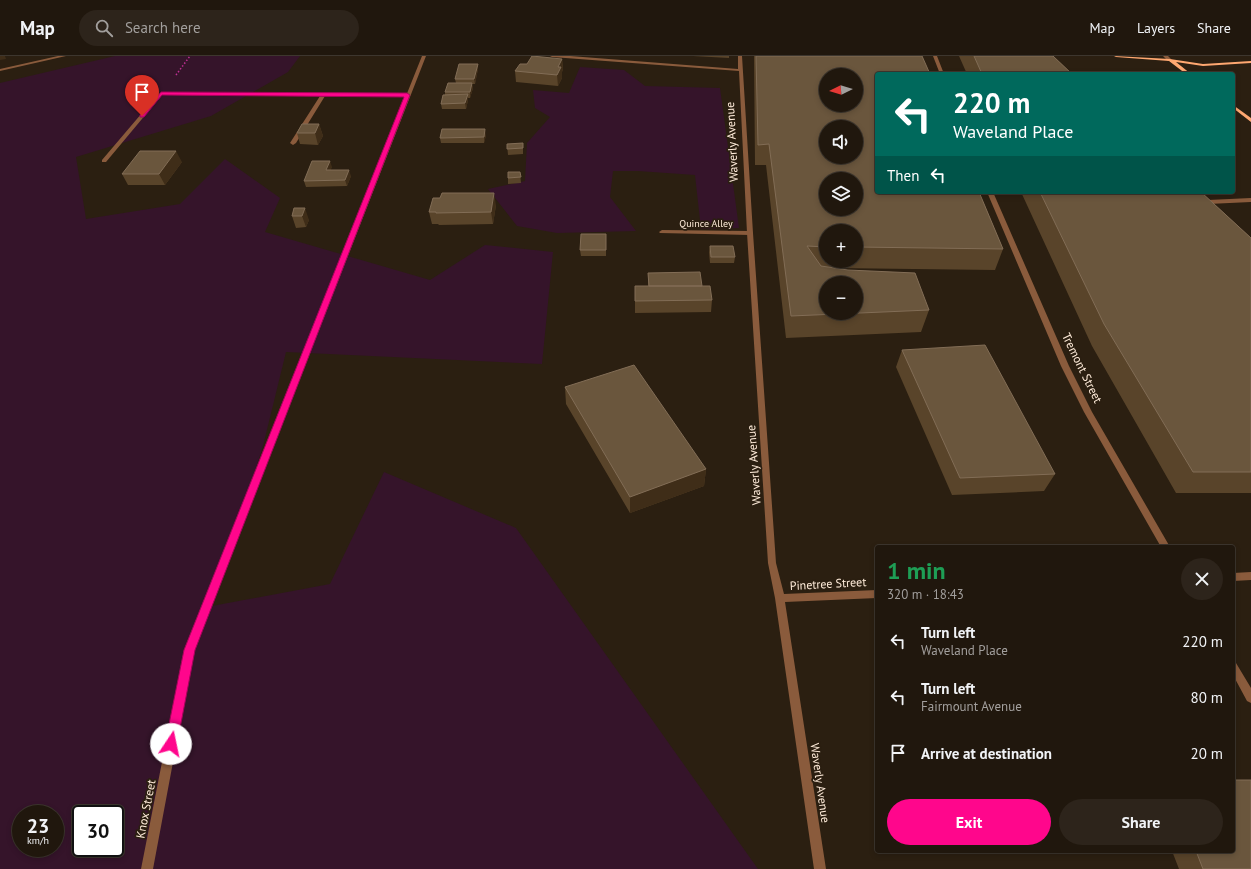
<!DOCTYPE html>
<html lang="en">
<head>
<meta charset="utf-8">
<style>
  body { margin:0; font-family:"PT Sans",sans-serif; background:#2d241b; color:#f1f3f6; height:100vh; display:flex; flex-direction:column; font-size:15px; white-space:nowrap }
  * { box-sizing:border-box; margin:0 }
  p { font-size:13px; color:#a29f9d }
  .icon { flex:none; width:22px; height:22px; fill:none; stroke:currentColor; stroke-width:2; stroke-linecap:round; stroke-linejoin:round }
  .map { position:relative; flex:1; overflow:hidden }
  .details { position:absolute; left:875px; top:489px; width:360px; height:308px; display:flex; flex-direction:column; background:#20170d; border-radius:4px; box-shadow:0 2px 6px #0003,0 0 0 1px #3d362e }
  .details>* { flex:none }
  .hud { position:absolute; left:875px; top:16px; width:360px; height:122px; border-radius:4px; box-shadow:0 2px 6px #0003,0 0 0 1px #3d362e; background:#00695c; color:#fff; overflow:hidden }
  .needle { width:26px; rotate:265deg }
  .fabs { position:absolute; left:819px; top:12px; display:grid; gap:8px }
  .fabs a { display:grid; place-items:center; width:44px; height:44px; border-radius:50%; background:#20170d; box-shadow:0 2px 6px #0003,0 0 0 1px #3d362e; font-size:20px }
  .speed { position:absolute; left:12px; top:749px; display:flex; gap:8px; font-size:20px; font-weight:700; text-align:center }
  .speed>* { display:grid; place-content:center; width:52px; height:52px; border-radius:50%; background:#20170d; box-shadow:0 2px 6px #0003,0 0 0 1px #3d362e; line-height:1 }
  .speed small { font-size:10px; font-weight:400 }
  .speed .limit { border:2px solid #111; border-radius:6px; background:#fff; color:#111 }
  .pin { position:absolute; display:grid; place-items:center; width:34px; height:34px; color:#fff; margin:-41px -17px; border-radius:50% 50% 50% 0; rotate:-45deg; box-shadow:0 0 4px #0007 }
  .pin .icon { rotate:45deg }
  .me { position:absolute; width:44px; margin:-22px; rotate:11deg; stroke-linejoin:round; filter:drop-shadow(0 0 3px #0008) }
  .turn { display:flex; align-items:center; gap:14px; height:84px; padding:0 12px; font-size:18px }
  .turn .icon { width:52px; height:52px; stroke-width:2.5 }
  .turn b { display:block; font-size:28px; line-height:34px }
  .then { display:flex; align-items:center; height:38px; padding:0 12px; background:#0003; gap:8px; font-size:15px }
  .round { display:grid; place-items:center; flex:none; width:42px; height:42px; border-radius:21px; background:#2d241b }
  .overview { display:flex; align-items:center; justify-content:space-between; height:68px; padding:0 12px }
  h1 { font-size:24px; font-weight:600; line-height:30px; color:#1e9e55 }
  .action { display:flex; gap:8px; margin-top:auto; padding:8px 12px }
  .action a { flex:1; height:46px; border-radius:24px; background:#ff068c; color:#fff; font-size:16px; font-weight:600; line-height:46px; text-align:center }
  .action a+a { background:#2d241b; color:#f1f3f6 }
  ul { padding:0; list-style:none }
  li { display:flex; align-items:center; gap:12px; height:56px; padding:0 12px }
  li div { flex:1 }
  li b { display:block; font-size:15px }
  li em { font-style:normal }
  header { display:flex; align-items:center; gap:24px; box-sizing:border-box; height:56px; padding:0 20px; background:#20170d; border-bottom:1px solid #3d362e }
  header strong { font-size:19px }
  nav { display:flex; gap:22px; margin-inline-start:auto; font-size:14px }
  .search { width:280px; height:36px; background:#2d241b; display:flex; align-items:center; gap:10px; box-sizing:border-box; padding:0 14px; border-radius:22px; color:#a29f9d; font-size:15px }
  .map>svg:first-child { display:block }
  .green { fill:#35142a; fill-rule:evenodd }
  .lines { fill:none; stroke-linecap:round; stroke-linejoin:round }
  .path { stroke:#be3093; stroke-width:1.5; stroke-dasharray:1.5 2; stroke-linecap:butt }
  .service { fill:#8a5b3c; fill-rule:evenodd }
  .minor { fill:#8a5b3c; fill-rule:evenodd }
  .secondary { fill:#ffa871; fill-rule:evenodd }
  .wall { fill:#59442a; fill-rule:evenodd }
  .shaded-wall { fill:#3f2d18 }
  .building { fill:#6a563d; stroke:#826d56; fill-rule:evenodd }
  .route { fill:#ff068c; stroke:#a6045b }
  .labels { text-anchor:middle; stroke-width:3.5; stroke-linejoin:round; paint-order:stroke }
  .far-street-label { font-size:10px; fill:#ffecda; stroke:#2b1f11 }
  .street-label { font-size:12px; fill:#ffecda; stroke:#2b1f11 }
</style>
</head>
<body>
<header>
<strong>Map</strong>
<div class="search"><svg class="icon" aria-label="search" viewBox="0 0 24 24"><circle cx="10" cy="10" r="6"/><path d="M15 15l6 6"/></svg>Search here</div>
<nav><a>Map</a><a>Layers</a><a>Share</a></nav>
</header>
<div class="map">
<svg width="1251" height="813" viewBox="0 0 1251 813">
  <rect width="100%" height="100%" fill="#2b1f11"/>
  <path class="green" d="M115 0H300L288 16 211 60 76 101 86 163 180 148 225 103 280 142 265 176 430 224 485 189 553 196 542 308 286 296 263 390 212 550 330 528 384 416 516 472 758 813H0V27ZM21 758H55V792H21ZM81 758H115V792H81Z
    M580 11 624 14 645 30 720 32 739 172 701 173 695 119 638 115H613L610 141 636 175 557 177 517 170 488 133 525 125 527 87 550 61 535 52 533 34 569 37Z"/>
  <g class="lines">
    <path class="path" d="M176 19 190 0"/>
    <path class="service" d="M159 37 407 38 409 39 407 40H325L296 87 293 89 290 87 320 40 162 39 106 106H102V104Z
      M1251 142V146L1208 148 1205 146 1208 144Z
      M662 174 750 175 753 177 750 179 660 177 659 176Z"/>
    <path class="minor" d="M58 0H66L0 15V13Z
      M422 0H426L194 594 153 813H141L184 594Z
      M550 0H570L738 13V0H742L753 177 776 507 784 538 877 534V542L785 546 826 813H814L775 542 768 507 747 177 739 15 552 1Z
      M933 0H937L944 18H940Z
      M1163 0H1168L1172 4 1168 5Z
      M987 136H993L1069 310 1092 356 1170 491H1161L1084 356 1061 310Z
      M1251 516V524L1233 525V517Z
      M1233 605 1236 607 1251 632V647L1247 645 1233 619Z"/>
    <path class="secondary" d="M1114 0 1170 3 1203 8 1251 5V7L1203 10 1176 6 1191 18H1186L1169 5 1116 1Z
      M1233 49 1251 62V66L1233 52Z"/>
  </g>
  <path class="wall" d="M693 0H729V2Z
    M754 0H922L1003 193 995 214 833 212 929 254 921 276 786 282 766 109H755ZM826 175H856V205H826Z
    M959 0H1053L1072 18H967Z
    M562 3 563 13 562 16V22L558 30 516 26 515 15 527 8Z
    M478 8V13L475 28H472L473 32 470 42H468V44L466 53H442L441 48 445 39V36L456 27 455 23Z
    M319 68 323 80 318 89 300 88 297 77Z
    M486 79 484 87H441L440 82Z
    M523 87V98L508 99 507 88Z
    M182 106 165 129H128L122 118Z
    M332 111 330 114 351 120 347 130 306 131 304 125Z
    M520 116 521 127 508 128V122Z
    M1021 136H1201L1251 182V437H1176L1092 290Z
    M496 149 493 168 439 169 438 168H432L429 156Z
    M294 152 309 164 306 171 296 172 292 160Z
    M606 178V200H581L580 194Z
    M710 190 735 201 734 207H710L709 196Z
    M648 217 702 230 712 244 711 256 635 257V230H648Z
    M902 294 1055 418 1044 435 952 439 896 311Z
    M565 331 706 413 704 430 630 457 566 348Z
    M1172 795H1233L1251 813H1179Z"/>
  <path class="shaded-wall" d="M0 0H5L6 3 0 4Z
    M562 3 563 13 562 16V22L558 30 557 19 558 11Z
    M478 8V13L475 28 474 23Z
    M472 27 473 32 470 42V36Z
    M468 38V44L466 53 465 47Z
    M319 68 323 80 318 89 315 77Z
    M485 73 486 79 484 87V81Z
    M176 95 182 106 165 129 159 118Z
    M330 105 332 111 328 120 326 114Z
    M349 114 351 120 347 130 345 124Z
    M494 137 496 149 493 168 491 156Z
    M305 152 309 164 306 171 302 160Z
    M706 413 704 430 630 457V441Z"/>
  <path class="building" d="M532 0 562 3 558 11H561L557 19 515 15 520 8H527Z
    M756 0H922L930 18H877V136H979L1003 193 856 191V175H826V191L807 190 821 210 848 214 915 217 929 254 791 260 769 88 758 89ZM826 19H856V49H826ZM826 71H856V101H826ZM826 123H856V153H826ZM826 227H856V257H826Z
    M974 0H1053L1072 18H982Z
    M459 8H478L474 23H455Z
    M448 27H472L470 36H445Z
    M468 38 465 47 441 48 443 39Z
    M302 68H319L315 77H297Z
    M442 73H485L484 81 440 82Z
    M523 87V92L507 93V88Z
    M140 95H176L159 118H122Z
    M312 105H330L326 114H349L345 124 304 125Z
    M508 116H520L521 121 508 122Z
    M1040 136H1201L1251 182V416H1193L1104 268Z
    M442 137H494L491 156 436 157V156H429L433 142H440Z
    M294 152H305L302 160H292Z
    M581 178H606V194H580Z
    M710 190H733L735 201H711Z
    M700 216 702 230H649L648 217Z
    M635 230H710L712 244 635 245Z
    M985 289 1055 418 960 422 902 294Z
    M634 309 706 413 630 441 565 331Z
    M1233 724H1251V813H1203L1196 795H1233Z"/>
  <path class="route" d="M161 36 407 37 410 39 195 594 177 688 175 692 171 694 167 692 165 688 184 594 404 41 162 39 144 61H140V59Z"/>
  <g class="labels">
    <g class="far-street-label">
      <text x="706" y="171">Quince Alley</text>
    </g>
    <g class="street-label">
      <text transform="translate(732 86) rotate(-93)" y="4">Waverly Avenue</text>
      <text transform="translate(1082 312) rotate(64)" y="4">Tremont Street</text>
      <text transform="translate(754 409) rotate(-94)" y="4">Waverly Avenue</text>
      <text transform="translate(828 528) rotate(-3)" y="4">Pinetree Street</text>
      <text transform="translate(820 727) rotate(82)" y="4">Waverly Avenue</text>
      <text transform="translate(146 753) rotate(-79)" y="4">Knox Street</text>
    </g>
  </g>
</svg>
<div class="fabs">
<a><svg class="needle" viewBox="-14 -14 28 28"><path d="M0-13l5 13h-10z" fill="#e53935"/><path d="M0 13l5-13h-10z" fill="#a29f9d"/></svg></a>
<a><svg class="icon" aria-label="sound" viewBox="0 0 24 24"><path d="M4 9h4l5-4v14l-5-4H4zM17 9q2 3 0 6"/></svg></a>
<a><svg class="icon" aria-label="layers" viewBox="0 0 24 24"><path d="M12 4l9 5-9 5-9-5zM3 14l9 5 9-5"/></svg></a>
<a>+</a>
<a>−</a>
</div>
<div class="speed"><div>23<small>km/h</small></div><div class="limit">30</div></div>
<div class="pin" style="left:142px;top:60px;background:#d93025"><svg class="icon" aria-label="arrive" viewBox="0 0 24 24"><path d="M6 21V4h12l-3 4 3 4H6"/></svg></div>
<svg class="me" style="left:171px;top:688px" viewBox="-20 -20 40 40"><circle r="19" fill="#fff"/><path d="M0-13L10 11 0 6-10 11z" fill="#ff068c"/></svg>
<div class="hud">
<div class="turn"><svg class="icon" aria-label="left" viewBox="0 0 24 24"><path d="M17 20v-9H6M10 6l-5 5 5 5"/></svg><div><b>220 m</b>Waveland Place</div></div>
<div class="then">Then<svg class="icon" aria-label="left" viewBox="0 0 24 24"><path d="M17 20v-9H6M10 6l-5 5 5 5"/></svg></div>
</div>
<section class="details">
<div class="overview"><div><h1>1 min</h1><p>320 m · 18:43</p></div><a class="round"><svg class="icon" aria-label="close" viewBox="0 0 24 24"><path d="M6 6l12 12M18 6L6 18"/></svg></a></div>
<ul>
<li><svg class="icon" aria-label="left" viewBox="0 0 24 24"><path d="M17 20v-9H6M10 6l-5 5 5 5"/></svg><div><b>Turn left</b><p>Waveland Place</p></div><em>220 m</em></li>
<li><svg class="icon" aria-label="left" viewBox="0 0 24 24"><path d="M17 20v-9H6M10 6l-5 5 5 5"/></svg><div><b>Turn left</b><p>Fairmount Avenue</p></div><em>80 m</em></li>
<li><svg class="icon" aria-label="arrive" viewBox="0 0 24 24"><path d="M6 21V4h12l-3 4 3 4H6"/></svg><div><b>Arrive at destination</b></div><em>20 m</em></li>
</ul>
<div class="action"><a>Exit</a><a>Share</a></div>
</section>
</div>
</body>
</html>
